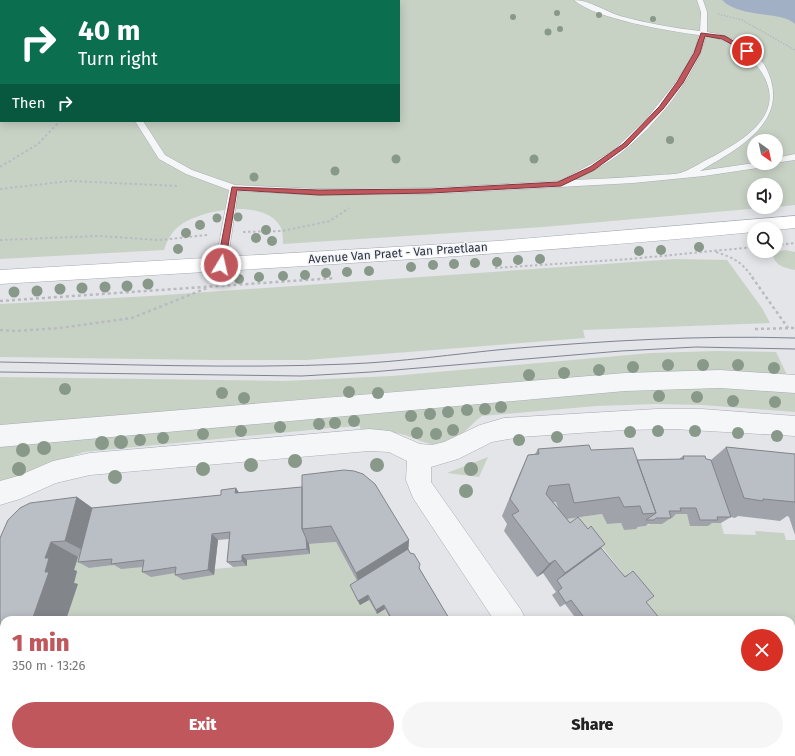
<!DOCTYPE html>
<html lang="en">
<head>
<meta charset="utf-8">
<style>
  body { margin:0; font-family:"Fira Sans",sans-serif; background:#f6f6f6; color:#222; height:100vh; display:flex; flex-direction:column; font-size:15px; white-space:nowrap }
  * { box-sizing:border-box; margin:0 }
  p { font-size:13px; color:#767676 }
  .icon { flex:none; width:22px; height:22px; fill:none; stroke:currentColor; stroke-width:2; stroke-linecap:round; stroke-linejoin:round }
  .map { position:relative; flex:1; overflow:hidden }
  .panel { position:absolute; left:0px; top:616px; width:795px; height:140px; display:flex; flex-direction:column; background:#fff; border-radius:12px 12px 0 0; box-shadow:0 2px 10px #0003 }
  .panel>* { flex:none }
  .hud { position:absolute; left:0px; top:0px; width:400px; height:122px; box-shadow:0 2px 10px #0003; background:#0b6e4f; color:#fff; overflow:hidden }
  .needle { width:26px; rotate:147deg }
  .buttons { position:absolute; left:747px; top:134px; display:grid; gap:8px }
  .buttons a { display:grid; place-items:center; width:36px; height:36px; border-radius:50%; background:#fff; box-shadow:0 2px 10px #0003; font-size:20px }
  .pin { position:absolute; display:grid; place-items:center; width:34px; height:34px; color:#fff; margin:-17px; border:2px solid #fff; border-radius:50%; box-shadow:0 1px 4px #0007 }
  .me { position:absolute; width:44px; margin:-22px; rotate:9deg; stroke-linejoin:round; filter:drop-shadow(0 0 3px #0008) }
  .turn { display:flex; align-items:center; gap:14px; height:84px; padding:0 12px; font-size:18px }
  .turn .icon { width:52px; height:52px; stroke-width:2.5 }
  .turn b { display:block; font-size:28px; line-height:34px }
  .then { display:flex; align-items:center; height:38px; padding:0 12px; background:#0003; gap:8px; font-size:15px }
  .round { display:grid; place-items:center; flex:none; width:42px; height:42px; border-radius:21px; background:#f6f6f6 }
  .summary { display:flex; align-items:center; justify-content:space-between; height:68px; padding:0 12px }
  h1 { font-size:24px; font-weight:800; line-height:30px; color:#bf575d }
  .cta { display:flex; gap:8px; margin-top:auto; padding:8px 12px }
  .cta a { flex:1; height:46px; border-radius:24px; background:#bf575d; color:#fff; font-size:16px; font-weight:800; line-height:46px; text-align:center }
  .cta a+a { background:#f6f6f6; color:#222 }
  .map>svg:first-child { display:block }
  .green { fill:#c7d2c5; fill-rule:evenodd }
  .water { fill:#a2b0c5 }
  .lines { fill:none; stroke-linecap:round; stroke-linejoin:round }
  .lane-casing { stroke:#a8acb3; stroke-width:1 }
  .street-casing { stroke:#a8acb3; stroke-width:1 }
  .primary-casing { stroke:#a3a8b3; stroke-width:1 }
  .path-far2 { stroke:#b9bbc0; stroke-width:1.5; stroke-dasharray:1.5 1.5; stroke-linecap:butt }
  .path-far1 { stroke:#b9bbc0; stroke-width:2; stroke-dasharray:2.5 2.5; stroke-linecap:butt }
  .path { stroke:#b9bbc0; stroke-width:2.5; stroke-dasharray:3 3; stroke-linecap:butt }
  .lane { fill:#f5f6f8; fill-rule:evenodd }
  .street { fill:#f5f6f8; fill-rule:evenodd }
  .primary { fill:#fff; fill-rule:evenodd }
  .tram { stroke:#7e8391; stroke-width:1 }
  .tree { fill:#889889 }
  .wall { fill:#a0a3a9; fill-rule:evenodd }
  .shaded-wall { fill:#82858a }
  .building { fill:#babec5; stroke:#82858a }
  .route { fill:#bf575d; stroke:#7c393c }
  .labels { text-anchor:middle; stroke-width:3; stroke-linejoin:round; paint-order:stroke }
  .street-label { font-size:12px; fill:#2c323f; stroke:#f2f4f7 }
</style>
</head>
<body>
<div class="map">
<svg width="795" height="756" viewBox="0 0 795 756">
  <rect width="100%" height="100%" fill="#e3e5e9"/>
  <path class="green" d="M0 0H795V205L776 207V185H754V207H773L543 227 283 244C283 238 283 231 280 226 264 198 199 209 178 227 171 233 167 241 164 250L0 259ZM1 1H399V121H1ZM754 141H776V163H754Z
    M785 250 795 252V270C785 268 775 266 773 255L775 252Z
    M676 259 727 260 762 308 770 323 583 330 585 338 306 360H214L0 357V304L151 296Z
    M717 351 776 352 788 377 0 429V377L284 381 392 376 651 353Z
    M696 386 795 392V412L702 405 655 404 596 406 482 416C469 425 461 439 445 444 430 448 415 437 401 434 387 431 374 433 361 435L360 426 331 428 84 452 0 482V444L563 395Z
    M488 457 479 477 447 473Z
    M556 502 561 520 602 514 607 524 621 523 624 530 646 526 671 514H687L691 526 707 523H721L724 534 756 535 755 531 784 533 786 540H795V756H762L759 752H791V620H649L638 606 652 596 631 571 625 576 603 548 595 553 538 504Z
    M336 542 359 585 360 605 369 600 377 614 385 609 389 620H66L77 585 74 584 73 572 78 557 92 555 89 568 122 564 153 566 183 572 247 566V560L309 554V544Z
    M38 752H432L434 756H24V754Z"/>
  <path class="water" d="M722 0H795V24C781 10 740 19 722 0Z"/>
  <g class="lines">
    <g class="lane-casing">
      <path id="lane" d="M131 0H137V1H131Z
        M574 0C589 0 605 11 620 16 646 23 673 28 700 31L701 12 697 0H703L707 12V32C730 35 749 46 764 64 795 119 740 148 700 171L754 163H776V158L795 154V160L774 163 770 166 704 176 633 183 431 194 319 195 238 191 227 265 225 268H217L215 265 229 190 186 174 159 159 135 121H143L165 155 192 170 235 185 319 189 431 188 560 181 593 163 615 149 648 117 675 83 687 65 696 47 699 35C669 31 595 19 574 0ZM706 36C729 39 750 53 762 73 788 115 742 141 710 158 701 162 692 169 683 172 677 175 666 174 659 175 631 177 603 179 574 180 591 172 607 164 622 152 656 125 695 78 706 36Z"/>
    </g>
    <g class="street-casing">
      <path id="street" d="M720 370 795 375V393L720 388 625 391 0 447V425L625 373Z
        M657 409H702L795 416V436L673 429 624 430 520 437 492 442 458 459 431 467V482L521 610 526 620H494L413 498 406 480 407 461 389 452 369 451 90 475 56 483 20 499 0 505V481L18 476 53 461 90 453 369 429 390 431 420 444 432 445 444 442 480 425 504 418Z
        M584 752H617L618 756H585Z"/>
    </g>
    <g class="primary-casing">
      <path id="primary" d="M795 216V228L776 230 754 229V232C503 256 252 269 0 284V270L497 241Z"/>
    </g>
    <path class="path-far2" d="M718 14 742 20 795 50"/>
    <path class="path-far1" d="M0 167 38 144 60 121
      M0 189 70 181 179 186
      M243 232 282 231 330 221 349 208
      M0 240 98 236 159 240 208 235
      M776 245 795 243
      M716 252C734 258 742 262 753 278
      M495 268 630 259 754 247"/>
    <path class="path" d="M752 277 788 328
      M0 301 335 278
      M755 329 795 328
      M0 330 16 331 60 328 132 318 207 288"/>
    <use href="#lane" class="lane"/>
    <use href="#street" class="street"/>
    <use href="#primary" class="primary"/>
    <path class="tram" d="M0 362C116 364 232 369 348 364 401 362 454 354 507 349 603 341 699 335 795 338
      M0 372 302 376 371 372 621 351 696 347 795 349"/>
  </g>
  <g class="tree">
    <circle cx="557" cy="13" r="3"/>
    <circle cx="599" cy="15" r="3"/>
    <circle cx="513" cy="17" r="3"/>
    <circle cx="653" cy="19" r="3"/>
    <circle cx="560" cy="29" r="3"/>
    <circle cx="548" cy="32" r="3.5"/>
    <circle cx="670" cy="140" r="4"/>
    <circle cx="396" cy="159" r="4.5"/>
    <circle cx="534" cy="159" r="4.5"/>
    <circle cx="335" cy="171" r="4.5"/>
    <circle cx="254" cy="177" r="4.5"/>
    <circle cx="238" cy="217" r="4.5"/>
    <circle cx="217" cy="218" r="4.5"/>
    <circle cx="200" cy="225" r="5"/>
    <circle cx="266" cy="230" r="5"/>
    <circle cx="186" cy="233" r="5"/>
    <circle cx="256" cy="238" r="5"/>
    <circle cx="272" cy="241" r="5"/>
    <circle cx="699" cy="247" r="5"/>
    <circle cx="178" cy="249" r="5"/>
    <circle cx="661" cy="250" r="5"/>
    <circle cx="639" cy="251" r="5"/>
    <circle cx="540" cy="259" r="5"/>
    <circle cx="518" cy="260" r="5"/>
    <circle cx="497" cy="262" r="5"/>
    <circle cx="475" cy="263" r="5"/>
    <circle cx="454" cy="264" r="5"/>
    <circle cx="433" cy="265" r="5"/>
    <circle cx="411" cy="267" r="5"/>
    <circle cx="369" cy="271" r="5"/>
    <circle cx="347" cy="272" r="5"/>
    <circle cx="326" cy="273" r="5"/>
    <circle cx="305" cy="275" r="5"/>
    <circle cx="283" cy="276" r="5"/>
    <circle cx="259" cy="277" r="5"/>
    <circle cx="239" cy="279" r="5"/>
    <circle cx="148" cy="284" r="5.5"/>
    <circle cx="127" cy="286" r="5.5"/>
    <circle cx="105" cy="287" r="5.5"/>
    <circle cx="82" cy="288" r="5.5"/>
    <circle cx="60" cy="289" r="5.5"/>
    <circle cx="37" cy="291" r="5.5"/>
    <circle cx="14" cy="292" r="5.5"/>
    <circle cx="668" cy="365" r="6"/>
    <circle cx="703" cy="365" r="6"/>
    <circle cx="738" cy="365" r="6"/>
    <circle cx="633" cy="367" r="6"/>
    <circle cx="774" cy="368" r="6"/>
    <circle cx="599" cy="370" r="6"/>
    <circle cx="564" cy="373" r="6"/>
    <circle cx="529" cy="375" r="6"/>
    <circle cx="65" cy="389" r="6"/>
    <circle cx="349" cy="392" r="6"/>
    <circle cx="222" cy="393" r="6"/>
    <circle cx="378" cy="393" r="6"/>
    <circle cx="659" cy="396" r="6"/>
    <circle cx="697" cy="397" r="6"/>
    <circle cx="244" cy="398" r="6"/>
    <circle cx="733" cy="401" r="6"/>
    <circle cx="775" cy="402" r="6"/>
    <circle cx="501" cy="407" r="6"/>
    <circle cx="485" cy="409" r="6"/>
    <circle cx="467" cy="410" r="6"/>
    <circle cx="448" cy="412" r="6"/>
    <circle cx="430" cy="414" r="6"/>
    <circle cx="411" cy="416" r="6"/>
    <circle cx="354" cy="421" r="6"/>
    <circle cx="335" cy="423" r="6"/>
    <circle cx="319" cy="424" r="6"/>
    <circle cx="280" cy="427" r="6"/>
    <circle cx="453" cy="430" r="6"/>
    <circle cx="241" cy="431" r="6"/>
    <circle cx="658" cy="431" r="6"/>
    <circle cx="695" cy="431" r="6"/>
    <circle cx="630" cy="432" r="6"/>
    <circle cx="417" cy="433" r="6"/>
    <circle cx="738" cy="433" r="6"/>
    <circle cx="203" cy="434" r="6"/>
    <circle cx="436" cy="434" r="6"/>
    <circle cx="777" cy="436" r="6"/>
    <circle cx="557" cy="437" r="6"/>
    <circle cx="163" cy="438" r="6"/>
    <circle cx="140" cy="440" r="6"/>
    <circle cx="519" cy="440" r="6"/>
    <circle cx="121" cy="442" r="7"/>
    <circle cx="102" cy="443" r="7"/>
    <circle cx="44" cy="448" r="7"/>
    <circle cx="23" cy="450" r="7"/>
    <circle cx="295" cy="461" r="7"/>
    <circle cx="251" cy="465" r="7"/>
    <circle cx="377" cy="465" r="7"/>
    <circle cx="19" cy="469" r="7"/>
    <circle cx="203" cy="469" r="7"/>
    <circle cx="471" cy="469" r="7"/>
    <circle cx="115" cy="477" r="7"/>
    <circle cx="466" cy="491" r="7"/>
  </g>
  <path class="wall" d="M726 447 795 454V535L789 517 787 516 780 521 738 516 735 518 731 517 721 523H712L708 526H690L687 514H676L672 518H671L662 524H648L646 526 638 527 636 529 624 530 621 523 607 524 602 514 567 519 570 523 588 529 605 544 597 551 625 576 633 571 646 602 661 620H577L565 604 560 607 552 595 556 592 543 573 537 577 504 531 507 524 502 516 519 475 528 455 535 454 538 449 591 450 637 460 679 459 683 456 706 459 711 460ZM553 502H556L558 508Z
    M236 488 239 493 409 540 408 549 450 620H386V619L389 617 385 609 377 614 369 600 360 605 350 585 357 581 336 542 309 544 310 554 247 560V566L233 567 227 562 229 539 218 540 214 575 183 580 175 575V573L151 577 142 572 143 567 121 569 114 565 89 568 78 562 80 556 78 557 74 570 77 571 74 583 78 584 4 620V752H38V753L24 754V756H0V538L77 497 92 508 221 495Z
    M795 642V649L793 643Z
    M673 752H773L776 756H676Z"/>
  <path class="shaded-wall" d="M236 488 241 496 235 493Z
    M77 497 101 514 92 555 65 541Z
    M212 534 218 540 214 575 208 570Z
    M306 538 309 544 310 554 307 549Z
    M409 540 408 555 359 585 356 573Z
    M51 542 78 557 74 570 77 571 74 583 78 584 66 620H32L45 572V558Z
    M605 544 589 558 557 580 565 573Z
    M242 555 247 560V566L242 561Z
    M555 560 543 573 537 577 549 564Z
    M368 595 369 600 360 605 358 601Z
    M384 605 385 609 377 614 376 610Z
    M4 713V738H0V725Z
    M24 752H38V753L24 754V756H9V755Z"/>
  <path class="building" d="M589 445 591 450 633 448 656 513 643 514 640 506 624 507 619 497 574 503 569 484 549 486 546 494 570 523 578 517 588 529 591 526 605 544 565 573 555 560 549 564 512 515 519 511 510 499 528 455 539 454 538 449Z
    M726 447 795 454V502L763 499V501L744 498Z
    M683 456H705L706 459 711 460 731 517H717L718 520H700L696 508H680L681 511H669L671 518H656L654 520H646L656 513 637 460 684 459Z
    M344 470 354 471 363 474 375 484 409 540 356 573 331 526 302 529V475Z
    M302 487V529L306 538 307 549 242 555V561L227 562 230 532 212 534 208 570 175 575 176 567 142 572 144 560 111 564 112 559 78 562 92 508 221 495V490L236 488 235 493Z
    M77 497 65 541 51 542 45 558H49L45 572H49L32 620H4V655H0V538L8 520 20 508 30 503Z
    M601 548 625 577 633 571 654 596 646 602 661 620H586L571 600 566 603 558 591 562 588 557 580Z
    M408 549 410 553 414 554 420 564 419 568 450 620H387L386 619 390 616 384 605 376 610 368 595 358 601 350 585Z
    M0 659H4V713L0 725Z
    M0 738H4V752H24L23 754 9 755V756H0Z
    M432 752H447L441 756H435Z
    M451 752H530L532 756H453Z
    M684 752H773L776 756H687Z"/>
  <path class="route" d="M701 33 725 36 750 51 746 52 722 39 705 36 700 53 683 83 663 109 627 146 594 170 561 186 431 193 319 195 237 190 225 265 221 268 217 265 232 187 319 190 431 189 558 182 590 167 623 144 659 107 677 82 694 53Z"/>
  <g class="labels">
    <g class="street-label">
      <text transform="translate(398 253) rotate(-4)" y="4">Avenue Van Praet - Van Praetlaan</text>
    </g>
  </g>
</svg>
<div class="buttons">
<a><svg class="needle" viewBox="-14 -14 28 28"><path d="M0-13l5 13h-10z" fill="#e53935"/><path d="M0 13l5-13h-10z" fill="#767676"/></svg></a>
<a><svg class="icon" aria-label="sound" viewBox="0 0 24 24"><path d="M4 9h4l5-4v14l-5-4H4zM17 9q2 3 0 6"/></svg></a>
<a><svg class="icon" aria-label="search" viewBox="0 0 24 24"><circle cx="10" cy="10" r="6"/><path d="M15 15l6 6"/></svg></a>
</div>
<div class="pin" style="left:747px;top:51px;background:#d93025"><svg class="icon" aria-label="arrive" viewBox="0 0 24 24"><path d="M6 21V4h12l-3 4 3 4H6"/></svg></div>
<svg class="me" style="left:221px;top:265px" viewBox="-20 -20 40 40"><circle r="17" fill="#bf575d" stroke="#fff" stroke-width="3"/><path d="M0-11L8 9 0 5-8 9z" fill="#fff"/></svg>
<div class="hud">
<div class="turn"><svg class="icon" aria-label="right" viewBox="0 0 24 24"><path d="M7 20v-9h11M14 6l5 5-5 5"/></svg><div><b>40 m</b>Turn right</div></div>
<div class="then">Then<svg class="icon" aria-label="right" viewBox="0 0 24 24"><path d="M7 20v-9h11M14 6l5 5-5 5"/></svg></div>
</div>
<section class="panel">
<div class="summary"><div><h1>1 min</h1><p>350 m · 13:26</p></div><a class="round" style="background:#d93025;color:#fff"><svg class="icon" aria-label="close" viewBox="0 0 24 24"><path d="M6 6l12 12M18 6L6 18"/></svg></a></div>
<div class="cta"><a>Exit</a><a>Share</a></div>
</section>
</div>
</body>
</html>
